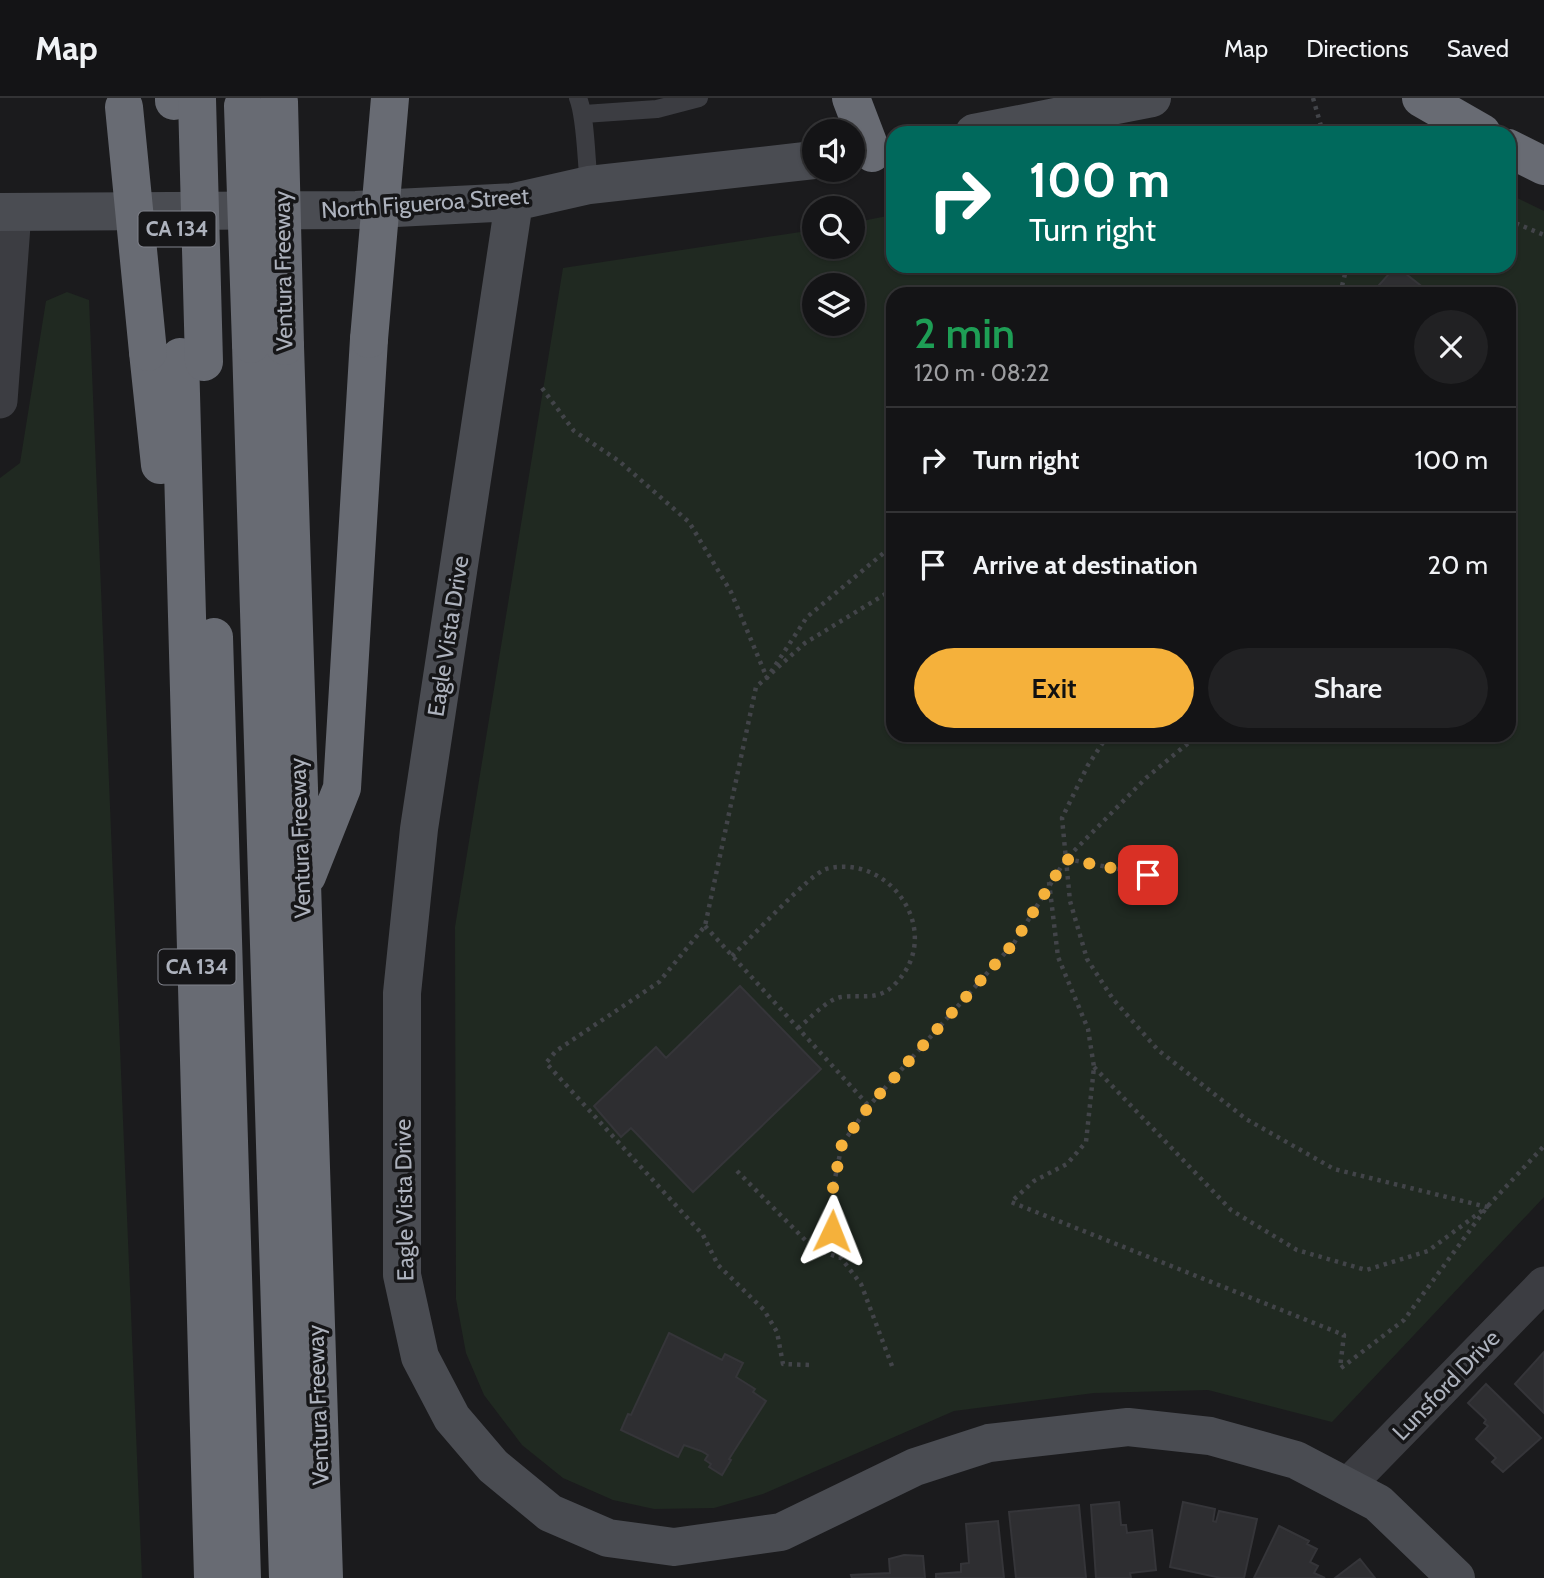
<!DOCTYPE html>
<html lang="en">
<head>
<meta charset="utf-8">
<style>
  body { margin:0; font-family:Cabin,sans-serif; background:#212123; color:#f1f3f6; height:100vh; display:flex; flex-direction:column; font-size:26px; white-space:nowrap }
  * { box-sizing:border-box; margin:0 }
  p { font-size:23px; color:#9d9ea1 }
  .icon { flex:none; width:38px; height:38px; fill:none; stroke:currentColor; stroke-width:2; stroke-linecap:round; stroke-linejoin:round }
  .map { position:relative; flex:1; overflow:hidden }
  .panel { position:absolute; left:886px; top:189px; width:630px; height:455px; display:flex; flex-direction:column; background:#141416; border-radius:21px; box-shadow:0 2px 5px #0004,0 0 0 2px #333335 }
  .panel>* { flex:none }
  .top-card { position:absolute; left:886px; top:28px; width:630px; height:147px; border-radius:21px; box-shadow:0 2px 5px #0004,0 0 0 2px #333335; background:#00695c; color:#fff; overflow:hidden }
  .controls { position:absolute; left:802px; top:21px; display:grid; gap:14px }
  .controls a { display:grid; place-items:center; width:63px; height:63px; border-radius:50%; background:#141416; box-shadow:0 2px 5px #0004,0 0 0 2px #333335; font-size:35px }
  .pin { position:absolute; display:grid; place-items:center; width:60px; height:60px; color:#fff; margin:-30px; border-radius:14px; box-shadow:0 4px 10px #0006 }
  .me { position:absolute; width:77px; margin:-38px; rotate:2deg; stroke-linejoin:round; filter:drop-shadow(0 0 5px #0008) }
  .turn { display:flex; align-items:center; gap:24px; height:147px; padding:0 28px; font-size:32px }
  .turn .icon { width:91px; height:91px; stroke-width:2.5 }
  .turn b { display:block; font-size:49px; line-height:60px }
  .round { display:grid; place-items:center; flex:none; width:74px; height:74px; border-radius:37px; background:#212123 }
  .headline { display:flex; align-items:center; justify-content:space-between; height:119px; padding:0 28px }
  h1 { font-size:42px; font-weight:600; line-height:52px; color:#1e9e55 }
  .action { display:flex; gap:14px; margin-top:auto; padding:14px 28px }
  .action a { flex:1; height:80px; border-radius:42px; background:#f5b13b; color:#111; font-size:28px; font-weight:600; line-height:80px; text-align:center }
  .action a+a { background:#212123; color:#f1f3f6 }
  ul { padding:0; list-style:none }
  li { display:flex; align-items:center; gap:21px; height:105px; padding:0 28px; border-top:2px solid #333335 }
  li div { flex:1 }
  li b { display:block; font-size:26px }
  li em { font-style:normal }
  header { display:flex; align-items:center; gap:42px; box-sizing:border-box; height:98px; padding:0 35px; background:#141416; border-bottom:2px solid #333335 }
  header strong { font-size:33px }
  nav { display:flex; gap:38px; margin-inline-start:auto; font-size:24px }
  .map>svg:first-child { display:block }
  .green { fill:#202921; fill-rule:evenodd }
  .building { fill:#2e2e31; stroke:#353539; stroke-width:2 }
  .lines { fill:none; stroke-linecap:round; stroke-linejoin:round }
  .path { stroke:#424449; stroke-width:4.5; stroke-dasharray:3.5 5; stroke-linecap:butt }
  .lane { stroke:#3c3d42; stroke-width:18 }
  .street { stroke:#3c3d42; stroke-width:35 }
  .secondary { stroke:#4a4c52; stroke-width:38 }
  .highway { stroke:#686b73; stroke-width:38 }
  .highway-bridge { stroke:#686b73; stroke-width:38 }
  .route { stroke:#f5b13b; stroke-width:12; stroke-dasharray:0 21.6 }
  .labels { text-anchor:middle; stroke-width:7; stroke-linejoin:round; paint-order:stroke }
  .shield { fill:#161618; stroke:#80838c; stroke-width:2 }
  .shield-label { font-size:21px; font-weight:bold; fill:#adb2bd }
  .street-label { font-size:23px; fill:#adb2bd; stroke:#161618 }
</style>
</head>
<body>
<header>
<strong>Map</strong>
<nav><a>Map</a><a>Directions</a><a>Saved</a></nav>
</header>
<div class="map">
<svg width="1544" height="1480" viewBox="0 0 1544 1480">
  <rect width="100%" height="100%" fill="#1b1b1d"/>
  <path class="green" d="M1509 96 1544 113V1099L1332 1324 1208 1292 1094 1295 954 1313 763 1396 714 1410 654 1411 613 1402 563 1380 522 1347 484 1297 466 1255 456 1201 455 829 563 170 814 132V149H852V125L892 117V168H1508ZM814 187H852V226H814ZM892 196H1508V637H892Z
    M67 194 89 202 142 1480H0V380L20 365 46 203Z"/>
  <path class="building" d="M1396 168 1425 191 1421 196H1371Z
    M740 888 821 971 693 1094 631 1030 621 1039 594 1008 656 949 666 960Z
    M669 1235 722 1262 725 1256 743 1265 736 1279 755 1291 753 1294 766 1303 729 1361 731 1362 722 1377 709 1369 711 1366 705 1362 708 1357 701 1353 684 1347 678 1359 621 1332 628 1316 631 1317Z
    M1544 1254V1315L1515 1286Z
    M1486 1286 1541 1340 1503 1374 1492 1364 1496 1360 1476 1341 1488 1328 1484 1325 1486 1322 1468 1305Z
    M1119 1404 1121 1427H1126L1127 1435 1152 1432 1156 1472 1130 1475 1131 1480H1096L1091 1407Z
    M1183 1404 1215 1411 1213 1423 1216 1424 1219 1413 1257 1421 1244 1480H1221L1170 1469Z
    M1079 1407 1086 1480H1016L1009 1414Z
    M998 1423 1004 1480H936V1476L961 1474V1466L969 1465 966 1426Z
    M1279 1428 1309 1443 1307 1446 1317 1451 1310 1464 1318 1468 1314 1475 1325 1480H1254Z
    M904 1457 923 1458 925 1480H852L851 1477 890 1475 889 1461Z
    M1360 1461 1375 1480H1335Z"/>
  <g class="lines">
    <path class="path" d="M1313 0 1323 35
      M1508 122 1544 137
      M1340 196 1347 168
      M542 290 574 333 619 363 689 424 731 494 767 580 807 519 892 448
      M1067 761 1148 777
      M1049 784 1058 859 1088 931 1094 969 1086 1044 1067 1066 1034 1083 1011 1104 1344 1237 1340 1270
      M705 828 869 1008
      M732 858C748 843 811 775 826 771 890 754 946 835 895 886 878 904 862 896 841 899 827 901 809 922 798 930
      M1094 969 1231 1112 1297 1152 1366 1172 1428 1153 1487 1109 1334 1071 1246 1021 1158 952 1113 901 1087 861 1070 803 1062 720 1088 667 1108 637
      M737 1073 814 1151 841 1160
      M809 1267 783 1266 777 1234 764 1212 718 1167 703 1137 546 965 556 953 659 884 705 828 756 589 805 545 892 492
      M892 1268 861 1186 841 1160 832 1133 833 1090 842 1046 869 1008 1014 845 1066 761 1146 680 1198 637
      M1341 1270 1404 1222 1487 1109 1544 1048"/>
    <path class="lane" d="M578 0C586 20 586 62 589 87
      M584 16 657 11 699 0"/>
    <path class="street" d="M0 303 14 114
      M1347 1388 1544 1186"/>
    <path class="secondary" d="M974 35 1152 0
      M514 104 419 731 402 895V1177L420 1259 452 1320 493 1368 550 1415 608 1440 674 1449 781 1434 915 1369 989 1345 1128 1329 1210 1338 1296 1362 1378 1405 1456 1480
      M0 114 356 112 514 104 589 87 814 62"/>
    <path class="highway" d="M174 0V3
      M851 0 872 55
      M1421 0 1482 35
      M1508 50 1544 68
      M251 246 288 1480
      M285 248 324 1480
      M148 254 160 367
      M180 259 213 1480
      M214 539 242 1480
      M307 778 342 690 369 241"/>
    <path class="highway-bridge" d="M197 1 204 264
      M279 4 285 248
      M243 8 251 246
      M124 9 148 254
      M369 241 390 0"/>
  </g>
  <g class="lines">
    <path class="route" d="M832 1133 833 1090 842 1046 869 1008 1014 845 1066 761 1148 777"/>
  </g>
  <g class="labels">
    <g class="shield">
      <rect x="138.5" y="113.5" width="77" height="35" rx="5"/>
      <rect x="158.5" y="851.5" width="77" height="35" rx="5"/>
    </g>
    <g class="shield-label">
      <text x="177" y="138">CA 134</text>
      <text x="197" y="876">CA 134</text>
    </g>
    <g class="street-label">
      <text transform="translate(425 105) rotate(-4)" y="8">North Figueroa Street</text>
      <text transform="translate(283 173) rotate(-91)" y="8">Ventura Freeway</text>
      <text transform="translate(448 538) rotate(-81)" y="8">Eagle Vista Drive</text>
      <text transform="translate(300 740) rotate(-92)" y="8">Ventura Freeway</text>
      <text transform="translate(404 1102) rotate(-91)" y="8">Eagle Vista Drive</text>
      <text transform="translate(1446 1287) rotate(-46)" y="8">Lunsford Drive</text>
      <text transform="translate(318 1307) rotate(-92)" y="8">Ventura Freeway</text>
    </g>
  </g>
</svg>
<div class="controls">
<a><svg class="icon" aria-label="sound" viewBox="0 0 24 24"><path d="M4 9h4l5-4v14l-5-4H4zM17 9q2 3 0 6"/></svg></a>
<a><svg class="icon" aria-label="search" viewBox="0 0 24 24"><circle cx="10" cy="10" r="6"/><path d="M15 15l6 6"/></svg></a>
<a><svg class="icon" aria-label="layers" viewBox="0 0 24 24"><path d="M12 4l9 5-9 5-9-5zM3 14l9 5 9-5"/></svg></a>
</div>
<div class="pin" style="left:1148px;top:777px;background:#d93025"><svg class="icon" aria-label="arrive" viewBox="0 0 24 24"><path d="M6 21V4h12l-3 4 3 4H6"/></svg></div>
<svg class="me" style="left:832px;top:1133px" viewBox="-20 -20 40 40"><path d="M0-17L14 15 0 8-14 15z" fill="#f5b13b" stroke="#fff" stroke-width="4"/></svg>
<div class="top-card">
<div class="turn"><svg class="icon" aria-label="right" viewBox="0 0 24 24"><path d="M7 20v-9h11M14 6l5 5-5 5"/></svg><div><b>100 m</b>Turn right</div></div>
</div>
<section class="panel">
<div class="headline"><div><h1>2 min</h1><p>120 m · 08:22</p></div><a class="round"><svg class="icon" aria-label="close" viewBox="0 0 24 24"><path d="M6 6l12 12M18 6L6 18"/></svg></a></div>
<ul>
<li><svg class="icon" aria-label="right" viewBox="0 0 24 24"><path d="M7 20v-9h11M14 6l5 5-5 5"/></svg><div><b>Turn right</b></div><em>100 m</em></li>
<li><svg class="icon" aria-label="arrive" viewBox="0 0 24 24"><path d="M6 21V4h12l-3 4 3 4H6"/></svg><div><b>Arrive at destination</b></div><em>20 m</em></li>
</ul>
<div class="action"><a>Exit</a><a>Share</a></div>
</section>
</div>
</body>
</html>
